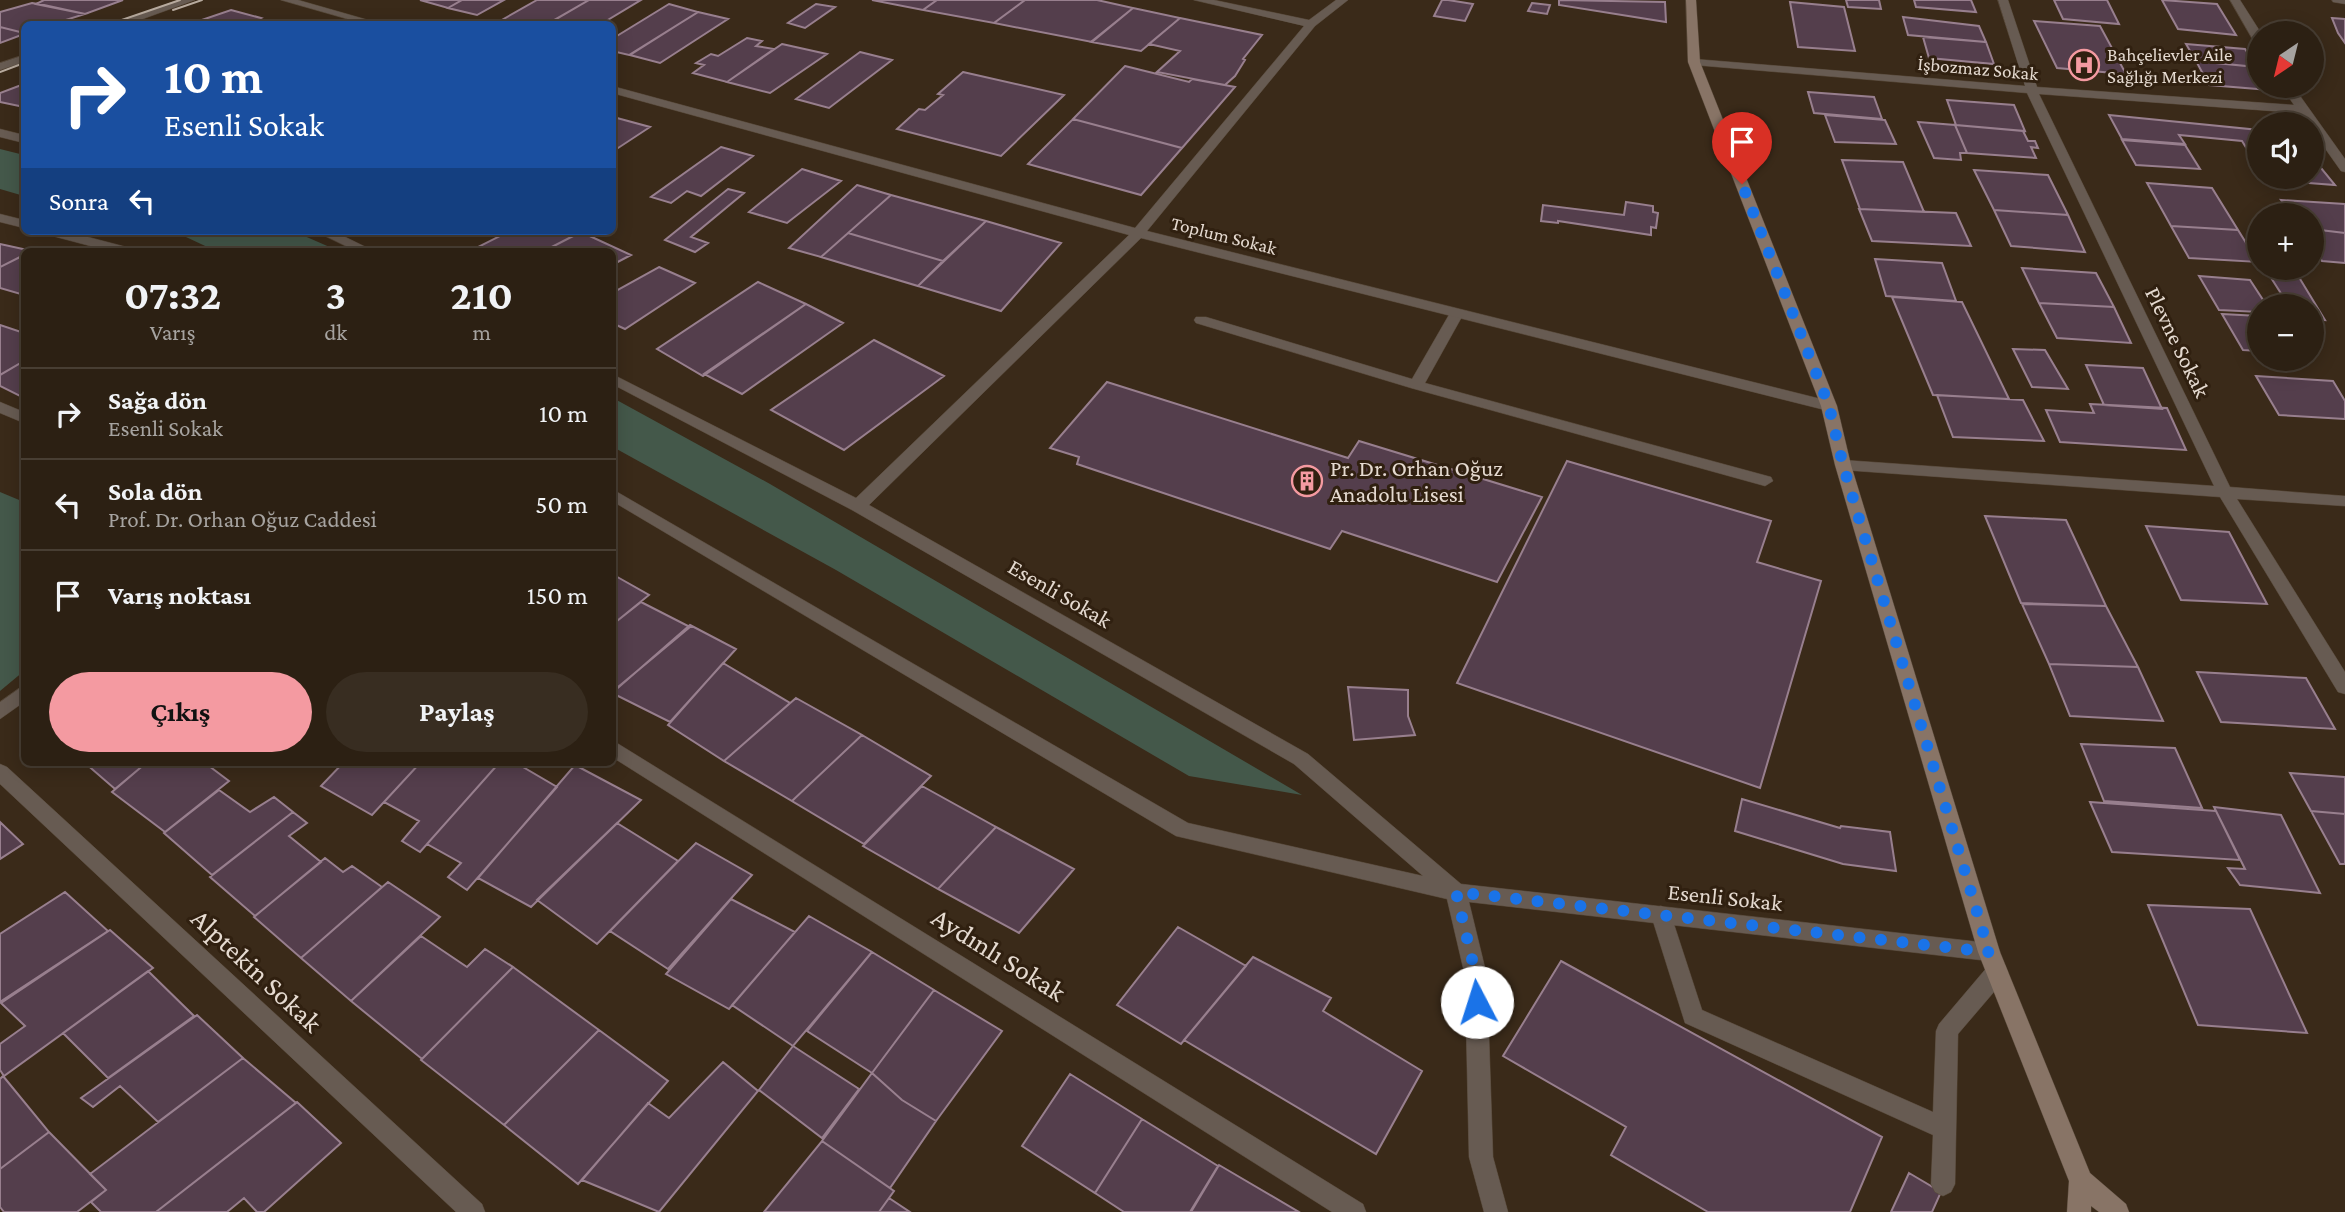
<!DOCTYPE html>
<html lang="tr">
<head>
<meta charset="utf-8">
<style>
  body { margin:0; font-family:"Crimson Pro",serif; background:#382d21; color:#f1f3f6; height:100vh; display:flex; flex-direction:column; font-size:26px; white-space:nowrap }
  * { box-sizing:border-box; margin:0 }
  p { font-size:23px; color:#a6a3a0 }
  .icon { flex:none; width:38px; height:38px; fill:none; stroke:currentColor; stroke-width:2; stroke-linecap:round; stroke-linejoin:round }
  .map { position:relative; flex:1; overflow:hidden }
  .panel { position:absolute; left:21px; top:248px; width:595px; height:518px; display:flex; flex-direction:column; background:#2c2013; border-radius:10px; box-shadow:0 4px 18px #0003,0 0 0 2px #483e33 }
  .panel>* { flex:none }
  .top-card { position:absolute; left:21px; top:21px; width:595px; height:214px; border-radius:10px; box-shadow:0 4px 18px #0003,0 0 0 2px #483e33; background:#1a4fa0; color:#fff; overflow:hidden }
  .needle { width:46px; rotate:215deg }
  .controls { position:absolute; left:2247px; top:21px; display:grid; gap:14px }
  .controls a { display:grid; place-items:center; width:77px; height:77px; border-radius:50%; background:#2c2013; box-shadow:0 4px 18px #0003,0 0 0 2px #483e33; font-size:35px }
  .pin { position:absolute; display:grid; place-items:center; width:60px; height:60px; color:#fff; margin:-72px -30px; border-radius:50% 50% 50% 0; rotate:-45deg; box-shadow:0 0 7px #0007 }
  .pin .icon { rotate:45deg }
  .me { position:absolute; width:77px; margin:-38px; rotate:355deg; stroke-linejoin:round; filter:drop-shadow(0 0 5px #0008) }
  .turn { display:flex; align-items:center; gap:24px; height:147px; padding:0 28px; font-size:32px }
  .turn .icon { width:91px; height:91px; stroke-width:2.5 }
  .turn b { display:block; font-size:49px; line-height:60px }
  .then { display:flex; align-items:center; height:66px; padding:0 28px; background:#0003; gap:14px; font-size:26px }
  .eta { display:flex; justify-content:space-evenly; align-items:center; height:119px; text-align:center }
  .eta b { font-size:42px; font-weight:700; line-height:49px }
  .cta { display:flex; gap:14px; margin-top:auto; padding:14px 28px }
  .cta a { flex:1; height:80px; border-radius:42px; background:#f49aa1; color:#111; font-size:28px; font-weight:700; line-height:80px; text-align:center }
  .cta a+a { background:#382d21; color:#f1f3f6 }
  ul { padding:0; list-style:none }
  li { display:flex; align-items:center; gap:21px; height:91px; padding:0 28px; border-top:2px solid #483e33 }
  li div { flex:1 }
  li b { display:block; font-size:26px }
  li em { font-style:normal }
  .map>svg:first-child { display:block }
  .green { fill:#44584a }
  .building { fill:#543e4c; stroke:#987f8e; stroke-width:2 }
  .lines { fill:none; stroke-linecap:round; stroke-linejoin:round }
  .service-casing { stroke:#554636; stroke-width:1 }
  .minor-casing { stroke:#554636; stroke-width:1 }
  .secondary-casing { stroke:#554636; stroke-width:1 }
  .service { fill:#675b52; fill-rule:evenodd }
  .minor { fill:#675b52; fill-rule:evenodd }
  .secondary { fill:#887466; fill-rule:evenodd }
  .tram { stroke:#b7aa9e; stroke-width:2 }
  .route { stroke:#1a73e8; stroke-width:12; stroke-dasharray:0 21.6 }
  .labels { text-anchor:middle; stroke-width:6; stroke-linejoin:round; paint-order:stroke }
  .far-poi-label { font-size:19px; fill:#e5dad0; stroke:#302010; text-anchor:start }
  .far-street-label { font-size:19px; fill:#e5dad0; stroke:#302010 }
  .street-label { font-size:23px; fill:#e5dad0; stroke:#302010 }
  .poi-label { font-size:23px; fill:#e5dad0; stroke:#302010; text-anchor:start }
  .near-street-label { font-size:28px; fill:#e5dad0; stroke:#302010 }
</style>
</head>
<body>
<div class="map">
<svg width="2345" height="1212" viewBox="0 0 2345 1212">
  <rect width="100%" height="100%" fill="#3a2a19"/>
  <path class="green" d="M0 149 24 155V196L0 189Z
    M164 231H293L341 252H218L186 237Z
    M613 398 770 484 1302 795 1189 776 836 570 613 447Z
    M0 492 24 502V671L0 691Z"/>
  <path class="building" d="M44 0H123L85 14 36 4Z
    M420 0H462L448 8Z
    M462 0H504L477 15 448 8Z
    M537 0H589L547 24H514L500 21Z
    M589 0H641L601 24H548Z
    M872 0H937L923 10Z
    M937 0H1025L994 23 923 10Z
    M1025 0H1097L1133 8 1092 42 994 23Z
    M1442 0H1448L1473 4 1465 21 1434 16Z
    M1559 0 1665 2 1666 22 1559 5Z
    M1846 0H1879L1881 9 1848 7Z
    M1914 0H1971L1976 12 1916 7Z
    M2054 0H2107L2119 24 2063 19Z
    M2162 0 2217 4 2236 35 2178 29Z
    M1790 2 1844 7 1855 51 1798 47Z
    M32 3 44 5 85 14 53 24H24V33L0 27V12Z
    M1532 3 1550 5 1547 14 1528 11Z
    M669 4 698 12 629 55 612 51V39Z
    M816 4 835 7 805 28 788 23Z
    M1133 8 1180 18 1141 51 1091 42Z
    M231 10 261 18 248 24H190Z
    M698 12 728 19 660 63 630 55Z
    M1903 17 1979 26 1986 42 1908 35Z
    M1180 18 1262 35 1243 59 1245 60 1235 76 1225 85 1157 72 1180 51 1149 44Z
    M2332 18 2345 19V43L2338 33Z
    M2034 21 2100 26 2126 74 2057 68Z
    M0 27 24 33V34L0 43Z
    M1923 37 1986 42 1994 64 1929 58Z
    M747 38 762 41 756 46 774 49 727 82 693 73 704 65 696 63 711 54 718 56Z
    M782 44 827 54 770 93 727 82Z
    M2186 44 2245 49 2256 67 2196 61Z
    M860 52 892 60 829 108 796 99Z
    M2196 61 2256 67 2259 73V86H2267L2270 90 2209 85Z
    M1125 66 1189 82 1192 79 1235 87 1182 148 1073 119Z
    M963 72 1064 95 1001 156 897 129 919 109 925 110 943 95 938 94Z
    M24 84V107L0 102V93Z
    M1808 92 1874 97 1882 119 1814 113Z
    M1947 100 2014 105 2025 131 1956 125Z
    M1825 115 1885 120 1896 144 1835 142Z
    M2109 115 2259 130V154H2250L2242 141 2179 135 2185 144 2122 139Z
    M617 118 650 127 612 152V121Z
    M1073 119 1182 148 1141 195 1028 164Z
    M1918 122 1955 125 1967 153H1960L1961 160 1934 158Z
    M1955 125 2023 131 2028 141H2035L2038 148 2031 147 2036 158 1967 153Z
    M2122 140 2185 145 2200 169 2136 165Z
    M721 147 753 156 701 196 687 191 671 203 651 197Z
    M2312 157 2335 185 2269 180 2266 177H2312Z
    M1842 160 1903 162 1924 212 1860 209Z
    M802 169 841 181 787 223 749 212Z
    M1974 170 2048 175 2068 215 1994 210Z
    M2147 183 2212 188 2238 230 2171 226Z
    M857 185 891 195 821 257 789 248Z
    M728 189 744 193 691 237 708 243 695 252 665 240Z
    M891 195 986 221 943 261 848 233Z
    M2281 200 2345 204V233L2312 229V215H2292Z
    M1626 202 1653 206V212L1658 213 1656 228 1651 227V235L1558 221V223L1541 221 1543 205 1624 215Z
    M1859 209 1956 213 1971 246 1872 241Z
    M1994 210 2068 215 2085 252 2011 246Z
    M986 221 1061 243 1001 311 918 286Z
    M2171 226 2238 230 2258 262 2189 258Z
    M2312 229 2345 233V263L2322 261 2312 245Z
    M510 231H580L581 232 542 252H479L474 249Z
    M581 232 631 255 612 265V252H542Z
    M848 233 943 261 918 286 821 257Z
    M0 244 32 251 24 252V255L0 267Z
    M24 255V295L0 288V267Z
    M1875 259 1942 263 1956 301 1886 296Z
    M659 267 695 283 625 329 612 323V293Z
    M2022 268 2096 273 2114 307 2039 303Z
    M2268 273 2297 274 2325 320 2312 319V306H2289Z
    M2199 276 2250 280 2267 306H2259V312L2219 310Z
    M758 282 806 304 703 376 657 349Z
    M1892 297 1962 302 2009 399 1933 395Z
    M2039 303 2114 307 2131 343 2057 338Z
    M806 304 843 323 742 394 704 374Z
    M2222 314 2259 316V351L2243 350Z
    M0 325 24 333V361L0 375Z
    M874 340 944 376 844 450 771 410Z
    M2013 349 2045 350 2068 389 2032 387Z
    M24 361V398L0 386V375Z
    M2086 365 2143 368 2162 409 2104 405Z
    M2256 376 2333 381 2345 401V419L2279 415Z
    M1107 382 1348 458 1359 441 1542 497 1497 582 1342 531 1330 549 1077 464 1079 457 1050 448Z
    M1937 395 2023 400 2044 441 1953 437Z
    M2090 404 2167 408 2186 450 2060 442 2046 410 2094 413Z
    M1567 461 1771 521 1757 562 1821 581 1760 788 1457 683Z
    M1985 516 2066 520 2106 606 2021 603Z
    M2146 526 2229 532 2267 604 2181 600Z
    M612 574 649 595 612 625Z
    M641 602 690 627 612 692V625Z
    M2022 604 2106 606 2138 667 2049 664Z
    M690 625 736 649 670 722 612 693Z
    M723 663 790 703 724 761 668 725Z
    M2049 664 2138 667 2163 721 2070 716Z
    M2197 672 2306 678 2335 729 2221 722Z
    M1348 687 1408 690V716L1415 735 1354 740Z
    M796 698 862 735 792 801 724 761Z
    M862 735 931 776 864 844 792 801Z
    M2081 744 2175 748 2202 808 2104 801Z
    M85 763H146L115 789Z
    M146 763H205L229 781 165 832 112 792Z
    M343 763H420L372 815 321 786Z
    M420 763H499L420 852 402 841 419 821 384 802Z
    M499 763H516L557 787 467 890 448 877 461 863 427 844Z
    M575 765 641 800 531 907 478 878Z
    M2290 773 2345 777V814L2311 811Z
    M922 786 996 827 938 889 863 846Z
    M219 790 250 812 274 797 293 812 212 875 164 833Z
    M1742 799 1840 828 1841 826 1890 832 1896 871 1843 864 1735 831Z
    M2090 802 2216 811 2240 860 2112 852Z
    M2214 807 2281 815 2320 893 2240 885 2228 868 2245 869Z
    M2311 811 2345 814V864H2340Z
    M293 812 307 823 289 836 321 862 255 916 210 877Z
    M0 822 23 844 0 859Z
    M617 823 678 861 597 944 537 900Z
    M996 827 1074 869 1019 933 938 889Z
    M696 843 752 875 668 969 610 931Z
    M325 858 343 872 352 866 382 887 301 958 254 917Z
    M388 882 440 917 351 1001 301 958Z
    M65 892 108 931 0 1002V934Z
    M731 899 795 932 729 1009 666 974Z
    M2148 905 2250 909 2307 1033 2198 1025Z
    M809 916 872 952 793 1046 732 1005Z
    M1178 927 1246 966 1181 1044 1117 1005Z
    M110 930 153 968 4 1076 0 1070V1044L25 1026 1 1003Z
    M421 936 467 967 485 949 513 967 422 1059 351 1001Z
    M872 952 934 990 872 1073 807 1031Z
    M1253 957 1331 998 1323 1011 1422 1071 1376 1154 1184 1040Z
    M1561 961 1882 1137 1850 1212H1708L1611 1155 1626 1127 1503 1056Z
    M513 967 599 1030 504 1125 421 1060Z
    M148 971 194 1016 108 1078 63 1033Z
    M934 990 1002 1031 936 1121 902 1100 872 1073Z
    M197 1015 243 1058 158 1122 120 1086 93 1107 81 1098Z
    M599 1030 668 1081 578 1184 504 1125Z
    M793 1046 859 1089 822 1138 759 1090Z
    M243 1058 296 1103 156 1212H101L91 1202 106 1190 90 1174Z
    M723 1062 758 1091 659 1212 582 1180 648 1103 669 1118Z
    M872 1073 902 1100 936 1121 890 1188 822 1141Z
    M1070 1074 1142 1119 1095 1193 1022 1146Z
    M3 1076 49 1132 0 1169V1079Z
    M297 1102 341 1143 264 1212H257L244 1198 227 1212H156Z
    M1142 1119 1218 1166 1190 1212H1124L1095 1193Z
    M49 1132 106 1190 77 1212H4L0 1207V1169Z
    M822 1141 894 1191 879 1212H764Z
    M1219 1165 1299 1212H1191Z
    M1909 1173 1941 1192 1932 1212H1891Z
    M889 1198 910 1212H879Z"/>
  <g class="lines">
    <g class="service-casing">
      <path id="service" d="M1457 309 1464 313 1425 383 1771 477 1773 481 1765 486 1411 388 1196 323 1194 320 1196 317H1206L1412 379 1450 313Z
        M1661 906 1668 909 1671 915 1702 1010 1933 1112 1936 1031 1939 1024 1989 965 1997 963 2005 965 2008 972 2005 979 1958 1034 1955 1184 1951 1192 1943 1196 1935 1192 1931 1184 1933 1135 1685 1023 1651 915 1654 909Z"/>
    </g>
    <g class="minor-casing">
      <path id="minor" d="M179 0H195L129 24H114Z
        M281 0H298L382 24H365Z
        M1194 0H1214L1309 20 1336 0H1348L1315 26 1147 231 1829 401 1837 406 1829 411 1141 238 869 505 1308 754 1461 884 1989 943 1997 946 2000 952 1997 958 1989 961 1469 902 1487 976 1493 1157 1508 1212H1484L1469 1157 1465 976 1447 899 1176 836 612 501V489L1188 823 1423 876 1294 764 852 510 612 384V374L856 498 1129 235 612 93V86L1135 228 1304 26Z
        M1998 0H2008L2037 87 2294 105 2281 86H2293L2345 159V172L2341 171 2312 130V124H2308L2300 113 2039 94 2230 487 2345 496V506L2237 499 2345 672V694L2338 692 2220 497 1843 470 1835 465 1843 460 2214 486 2027 93 1694 65 1688 62 1694 59 2025 86Z
        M2230 0H2240L2261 33 2259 43 2253 40Z
        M2332 0H2345V4L2333 2Z
        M24 55V62L0 70V63Z
        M0 129 24 135V143L0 137Z
        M0 214 24 220V228L0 222Z
        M43 231H65L134 249 136 252H113L45 234Z
        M315 231H333L376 252H358Z
        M0 402 24 412V423L0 413Z
        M24 685V702L0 719V702Z
        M612 740 1363 1204 1366 1212H1332L612 757Z
        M0 764 7 767 482 1204 485 1212H456L0 784Z"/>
    </g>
    <g class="secondary-casing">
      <path id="secondary" d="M1686 0H1696L1700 62 1837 406 1851 465 2000 952 2090 1173 2126 1204 2129 1212H2099L2091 1206V1212H2067L2069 1181 1978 952 1835 465 1821 406 1688 62Z"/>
    </g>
    <use href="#service" class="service"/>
    <use href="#minor" class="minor"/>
    <use href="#secondary" class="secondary"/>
    <path class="tram" d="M173 10 202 0
      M110 24 180 0
      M0 72 24 63"/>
  </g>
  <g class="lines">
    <path class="route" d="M1477 1002 1476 976 1456 892 1989 952 1843 465 1829 406 1742 184"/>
  </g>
  <defs>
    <g id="hospital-ring" transform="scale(1.575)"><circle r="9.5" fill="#302010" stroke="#f49aa1" stroke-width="1.5"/><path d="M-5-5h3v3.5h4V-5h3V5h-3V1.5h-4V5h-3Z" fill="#f49aa1"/></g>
    <g id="building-ring" transform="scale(1.575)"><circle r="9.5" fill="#302010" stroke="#f49aa1" stroke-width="1.5"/><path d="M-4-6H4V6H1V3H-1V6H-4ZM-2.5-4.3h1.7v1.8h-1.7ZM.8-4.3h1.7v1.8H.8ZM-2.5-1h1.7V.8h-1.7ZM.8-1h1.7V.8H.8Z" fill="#f49aa1"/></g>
  </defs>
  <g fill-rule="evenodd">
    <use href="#hospital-ring" x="2084" y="65"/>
    <use href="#building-ring" x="1307" y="481"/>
  </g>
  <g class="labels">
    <g class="far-poi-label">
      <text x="2107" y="61">Bahçelievler Aile<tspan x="2107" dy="22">Sağlığı Merkezi</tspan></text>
    </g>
    <g class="far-street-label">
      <text transform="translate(1978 68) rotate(5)" y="7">İşbozmaz Sokak</text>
      <text transform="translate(1224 235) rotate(14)" y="7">Toplum Sokak</text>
    </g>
    <g class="street-label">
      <text transform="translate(2178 342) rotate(64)" y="8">Plevne Sokak</text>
      <text transform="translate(1060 593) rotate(30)" y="8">Esenli Sokak</text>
      <text transform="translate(1725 897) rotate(6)" y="8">Esenli Sokak</text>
    </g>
    <g class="poi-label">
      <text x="1330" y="476">Pr. Dr. Orhan Oğuz<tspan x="1330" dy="26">Anadolu Lisesi</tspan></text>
    </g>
    <g class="near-street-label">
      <text transform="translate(999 954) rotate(32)" y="10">Aydınlı Sokak</text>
      <text transform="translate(257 970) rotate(43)" y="10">Alptekin Sokak</text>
    </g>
  </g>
</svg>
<div class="controls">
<a><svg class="needle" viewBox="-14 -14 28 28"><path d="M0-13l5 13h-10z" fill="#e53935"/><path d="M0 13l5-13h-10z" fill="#a6a3a0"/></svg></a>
<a><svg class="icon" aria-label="sound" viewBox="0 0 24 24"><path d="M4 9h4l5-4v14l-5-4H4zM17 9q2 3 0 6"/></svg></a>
<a>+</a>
<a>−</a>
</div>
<div class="pin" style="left:1742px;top:184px;background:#d93025"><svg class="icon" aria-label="arrive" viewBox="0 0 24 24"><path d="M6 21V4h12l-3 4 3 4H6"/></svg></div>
<svg class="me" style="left:1477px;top:1002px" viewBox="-20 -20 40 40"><circle r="19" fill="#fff"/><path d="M0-13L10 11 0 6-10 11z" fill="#1a73e8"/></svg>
<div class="top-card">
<div class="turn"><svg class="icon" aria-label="right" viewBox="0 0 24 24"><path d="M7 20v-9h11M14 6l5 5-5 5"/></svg><div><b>10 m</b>Esenli Sokak</div></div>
<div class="then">Sonra<svg class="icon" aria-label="left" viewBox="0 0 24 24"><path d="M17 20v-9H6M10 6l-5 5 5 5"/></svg></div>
</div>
<section class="panel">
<div class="eta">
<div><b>07:32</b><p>Varış</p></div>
<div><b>3</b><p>dk</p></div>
<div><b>210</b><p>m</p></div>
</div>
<ul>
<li><svg class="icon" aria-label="right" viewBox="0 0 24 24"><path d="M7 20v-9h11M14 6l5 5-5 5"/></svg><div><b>Sağa dön</b><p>Esenli Sokak</p></div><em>10 m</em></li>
<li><svg class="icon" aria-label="left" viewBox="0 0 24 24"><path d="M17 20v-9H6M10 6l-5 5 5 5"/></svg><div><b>Sola dön</b><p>Prof. Dr. Orhan Oğuz Caddesi</p></div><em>50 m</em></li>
<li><svg class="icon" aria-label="arrive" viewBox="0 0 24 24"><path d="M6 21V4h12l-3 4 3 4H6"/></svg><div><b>Varış noktası</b></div><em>150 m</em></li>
</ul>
<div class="cta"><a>Çıkış</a><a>Paylaş</a></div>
</section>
</div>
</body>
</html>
